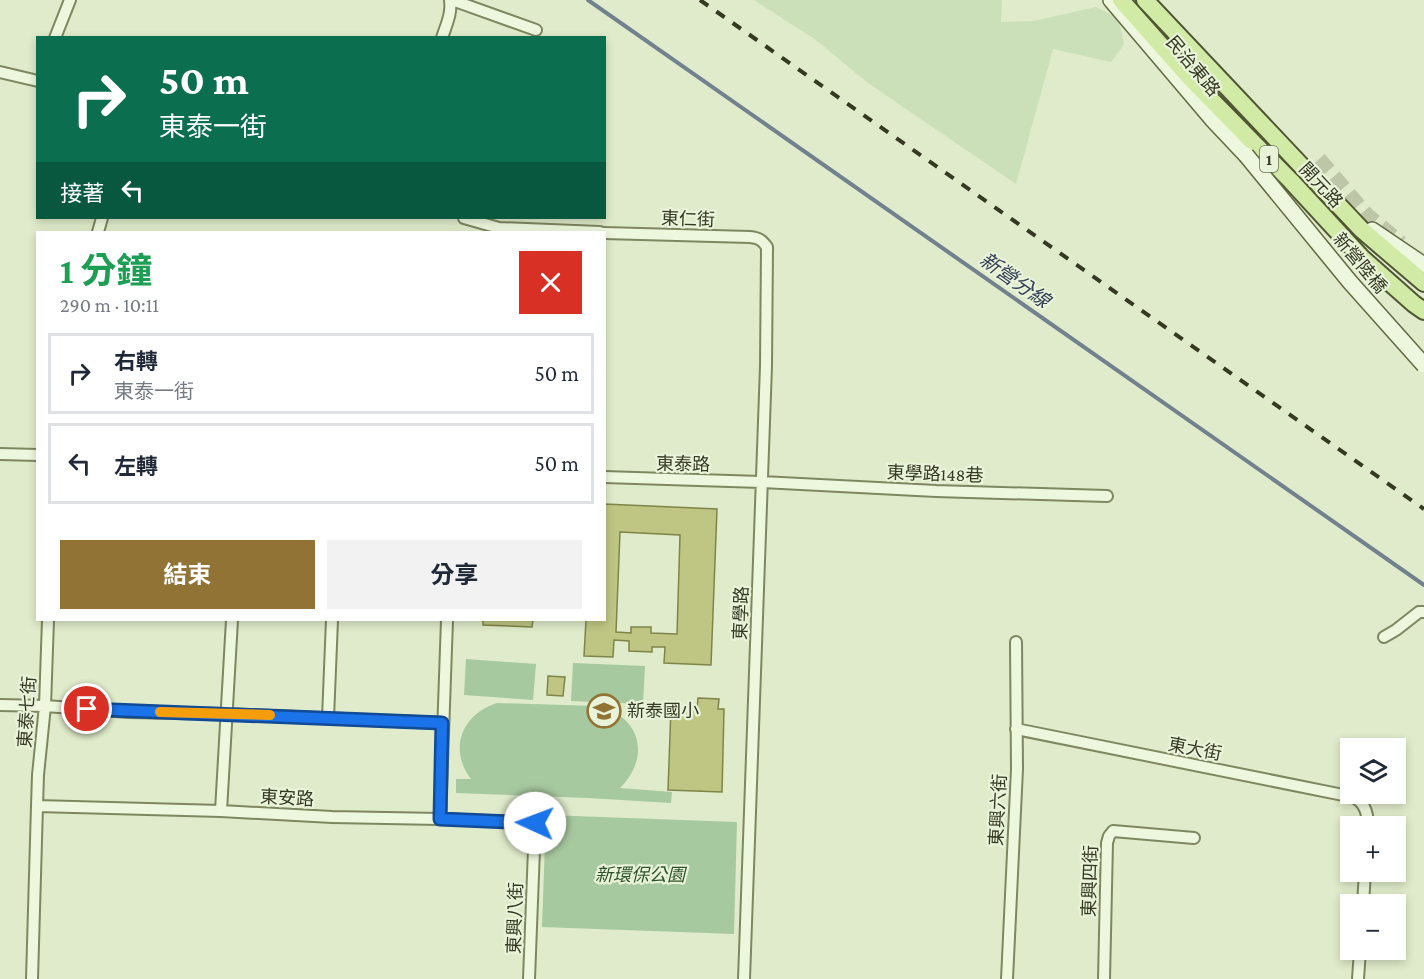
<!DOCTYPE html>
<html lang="zh-TW">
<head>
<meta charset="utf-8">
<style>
  body { margin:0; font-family:"Crimson Pro","Noto Sans TC",serif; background:#f2f2f3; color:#1f2937; height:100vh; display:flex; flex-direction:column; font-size:22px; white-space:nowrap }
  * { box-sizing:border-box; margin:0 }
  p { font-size:20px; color:#747a83 }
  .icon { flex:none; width:33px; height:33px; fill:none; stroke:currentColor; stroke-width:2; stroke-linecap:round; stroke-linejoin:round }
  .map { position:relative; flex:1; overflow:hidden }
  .side { position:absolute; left:36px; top:231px; width:570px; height:390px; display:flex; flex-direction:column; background:#fff; border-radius:0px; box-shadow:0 3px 9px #0003 }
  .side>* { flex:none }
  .hud { position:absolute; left:36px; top:36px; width:570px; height:183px; border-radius:0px; box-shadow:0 3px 9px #0003; background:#0b6e4f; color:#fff; overflow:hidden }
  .controls { position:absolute; left:1340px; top:738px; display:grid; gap:12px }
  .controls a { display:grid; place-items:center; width:66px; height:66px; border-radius:0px; background:#fff; box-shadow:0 3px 9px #0003; font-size:30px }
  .pin { position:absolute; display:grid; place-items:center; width:51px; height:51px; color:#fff; margin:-26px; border:3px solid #fff; border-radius:50%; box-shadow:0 2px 6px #0007 }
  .me { position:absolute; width:66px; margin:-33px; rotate:272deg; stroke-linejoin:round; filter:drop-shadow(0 0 4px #0008) }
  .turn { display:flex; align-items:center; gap:21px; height:126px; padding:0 24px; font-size:27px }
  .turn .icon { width:78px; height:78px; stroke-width:2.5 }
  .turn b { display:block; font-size:42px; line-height:51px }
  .then { display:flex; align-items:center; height:57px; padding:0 24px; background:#0003; gap:12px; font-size:22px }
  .round { display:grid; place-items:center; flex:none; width:63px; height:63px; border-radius:0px; background:#f2f2f3 }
  .headline { display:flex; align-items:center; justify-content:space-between; height:102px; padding:0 24px }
  h1 { font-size:36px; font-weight:700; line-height:45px; color:#1e9e55 }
  .primary-button { display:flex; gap:12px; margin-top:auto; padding:12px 24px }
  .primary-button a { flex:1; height:69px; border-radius:0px; background:#917335; color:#fff; font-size:24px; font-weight:700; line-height:69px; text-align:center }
  .primary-button a+a { background:#f2f2f3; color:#1f2937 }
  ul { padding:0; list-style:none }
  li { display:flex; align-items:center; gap:18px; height:81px; margin:0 12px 9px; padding:0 12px; border:3px solid #e0e1e3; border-radius:0px }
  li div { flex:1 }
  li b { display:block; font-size:22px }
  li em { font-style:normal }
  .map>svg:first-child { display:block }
  .farmland { fill:#cbe0b8 }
  .green { fill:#a7c99f }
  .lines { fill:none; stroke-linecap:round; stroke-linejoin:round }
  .stream { stroke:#71828e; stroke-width:4 }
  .building { fill:#bfc684; stroke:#7f8448; stroke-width:1.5; fill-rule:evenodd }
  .secondary-tunnel { stroke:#bdc7a8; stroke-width:15; stroke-dasharray:15 8; stroke-linecap:butt }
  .street-casing { stroke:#7e8760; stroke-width:14 }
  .secondary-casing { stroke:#626943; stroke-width:18 }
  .primary-casing { stroke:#505533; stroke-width:20 }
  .street { stroke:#edf7dd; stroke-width:10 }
  .secondary { stroke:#edf7dd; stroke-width:15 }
  .primary { stroke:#d1eaa6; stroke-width:16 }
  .rail { stroke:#353922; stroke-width:4; stroke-dasharray:10 10; stroke-linecap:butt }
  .secondary-bridge-casing { stroke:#626943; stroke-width:18; stroke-linecap:butt }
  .secondary-bridge { stroke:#edf7dd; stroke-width:15 }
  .route-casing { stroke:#114b97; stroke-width:15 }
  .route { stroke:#1a73e8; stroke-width:10 }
  .slow { stroke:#f59e0b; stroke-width:10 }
  .labels { text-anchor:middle; stroke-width:4.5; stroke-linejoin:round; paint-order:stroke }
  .shield { fill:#e9f3d9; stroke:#6b7159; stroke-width:1.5 }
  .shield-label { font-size:16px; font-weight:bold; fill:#353922 }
  .street-label { font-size:18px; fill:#353922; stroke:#e9f3d9 }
  .poi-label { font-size:18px; fill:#353922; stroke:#e9f3d9; text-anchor:start }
  .park-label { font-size:18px; font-style:italic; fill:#2d532a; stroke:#e9f3d9 }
  .water-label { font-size:20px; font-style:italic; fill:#334057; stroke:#e9f3d9 }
</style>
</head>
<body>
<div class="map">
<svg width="1424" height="979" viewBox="0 0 1424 979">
  <rect width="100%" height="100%" fill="#dfebca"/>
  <path class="farmland" d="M754 0H1002L1001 22 1034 21 1096 7 1118 18 1124 44 1111 62 1053 49 1016 184 868 83 816 40Z"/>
  <path class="green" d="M466 659 536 664 533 700 464 695Z
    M573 663 645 666 643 704 571 701Z
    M497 703 595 706C640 714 652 756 620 788L672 792 671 803 588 798 456 793V779H471C448 749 462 714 497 703Z
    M546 815 737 822 734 934 542 927Z"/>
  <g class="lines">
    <path class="stream" d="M588 0 1424 585"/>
  </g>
  <path class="building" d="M604 504 717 509 711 665 664 663 665 647H652V652L629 651V641L614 640 613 657 584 656 586 620H604ZM620 532 680 535 677 634 651 633V627H631V633L616 632Z
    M483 620H533L532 627 483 625Z
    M548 676 565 677 563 696 547 695Z
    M698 698 719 699 718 709H724L722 792 668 790 671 708 697 709Z"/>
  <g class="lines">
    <path class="secondary-tunnel" d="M1319 159 1367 215 1401 243"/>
    <g class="street-casing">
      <path id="street" d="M452 0 536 30
        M55 38 70 0
        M442 38C446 25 452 14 450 0
        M0 72 38 81
        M464 218 499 228 600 232
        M98 232 102 218
        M604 233 750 237C759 238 762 240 767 247L766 366 744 979
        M0 454 38 455
        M604 477 761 482 936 491 1107 496
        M1384 637 1396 630 1419 612H1424
        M0 705 45 706 128 712 226 714 442 723
        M328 718 332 620
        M1016 729 1353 797C1365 802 1368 814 1368 826
        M37 806 221 811 332 817 440 819 535 823 529 979
        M221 811 232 620
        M440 819 447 620
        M1363 904 1365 872
        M32 979 37 806 38 775 45 706 48 620
        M1007 979 1017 769 1016 642
        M1104 979 1107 843 1109 836 1113 831 1194 838
        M1358 979 1360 950"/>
    </g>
    <g class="secondary-casing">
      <path id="secondary" d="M1111 0 1212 119 1246 155
        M1372 230 1424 265"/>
    </g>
    <g class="primary-casing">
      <path id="primary" d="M1121 0 1191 79 1291 181 1362 258 1414 304 1424 311
        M1145 0 1362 230 1424 283"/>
    </g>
    <use href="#street" class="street"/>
    <use href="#secondary" class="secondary"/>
    <use href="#primary" class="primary"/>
    <path class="rail" d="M700 0 1424 509"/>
    <g class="secondary-bridge-casing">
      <path id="secondary-bridge" d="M1246 155 1350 282 1424 365"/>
    </g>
    <use href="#secondary-bridge" class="secondary-bridge"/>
  </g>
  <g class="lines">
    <g class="route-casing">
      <path id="route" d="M87 709 442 723 440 819 535 823"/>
    </g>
    <use href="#route" class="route"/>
    <path class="slow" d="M160 712 270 715"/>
  </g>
  <defs>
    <g id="school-ring" transform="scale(1.725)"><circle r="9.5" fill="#e9f3d9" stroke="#917335" stroke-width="1.5"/><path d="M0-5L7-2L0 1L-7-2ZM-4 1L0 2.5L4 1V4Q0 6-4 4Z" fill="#917335"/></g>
  </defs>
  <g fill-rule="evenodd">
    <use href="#school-ring" x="604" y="711"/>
  </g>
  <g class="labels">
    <rect class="shield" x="1260" y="146" width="18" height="26" rx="4.5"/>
    <g class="shield-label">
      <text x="1269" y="165">1</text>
    </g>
    <g class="street-label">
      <text transform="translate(1193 66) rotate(50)" y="6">民治東路</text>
      <text transform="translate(1321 185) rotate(47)" y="6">開元路</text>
      <text transform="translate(688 219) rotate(2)" y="6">東仁街</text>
      <text transform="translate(1360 263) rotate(50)" y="6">新營陸橋</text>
      <text transform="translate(683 464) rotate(1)" y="6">東泰路</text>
      <text transform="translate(935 474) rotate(2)" y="6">東學路148巷</text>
      <text transform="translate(741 613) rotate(-88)" y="6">東學路</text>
      <text transform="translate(27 712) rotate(-86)" y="6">東泰七街</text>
      <text transform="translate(1195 749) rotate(11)" y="6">東大街</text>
      <text transform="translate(287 798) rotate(3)" y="6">東安路</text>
      <text transform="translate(998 810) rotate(-87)" y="6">東興六街</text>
      <text transform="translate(1090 881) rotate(-88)" y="6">東興四街</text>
      <text transform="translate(515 918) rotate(-88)" y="6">東興八街</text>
    </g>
    <g class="poi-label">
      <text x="627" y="717">新泰國小</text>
    </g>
    <g class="park-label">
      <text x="640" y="881">新環保公園</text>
    </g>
    <g class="water-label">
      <text transform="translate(1015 280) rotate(35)" y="7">新營分線</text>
    </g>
  </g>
</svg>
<div class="controls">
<a><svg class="icon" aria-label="layers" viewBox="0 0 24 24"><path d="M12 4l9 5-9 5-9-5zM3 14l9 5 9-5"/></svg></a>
<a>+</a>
<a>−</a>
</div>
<div class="pin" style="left:87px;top:709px;background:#d93025"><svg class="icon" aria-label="arrive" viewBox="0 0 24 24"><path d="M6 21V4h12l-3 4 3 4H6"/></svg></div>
<svg class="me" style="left:535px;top:823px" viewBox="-20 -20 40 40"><circle r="19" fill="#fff"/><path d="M0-13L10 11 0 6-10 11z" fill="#1a73e8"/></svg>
<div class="hud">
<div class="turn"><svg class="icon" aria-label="right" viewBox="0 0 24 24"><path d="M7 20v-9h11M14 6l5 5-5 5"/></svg><div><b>50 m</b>東泰一街</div></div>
<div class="then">接著<svg class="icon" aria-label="left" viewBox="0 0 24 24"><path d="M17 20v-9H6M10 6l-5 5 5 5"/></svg></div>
</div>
<section class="side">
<div class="headline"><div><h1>1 分鐘</h1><p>290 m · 10:11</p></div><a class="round" style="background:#d93025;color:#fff"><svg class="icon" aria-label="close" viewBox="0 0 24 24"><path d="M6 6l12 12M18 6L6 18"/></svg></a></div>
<ul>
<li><svg class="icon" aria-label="right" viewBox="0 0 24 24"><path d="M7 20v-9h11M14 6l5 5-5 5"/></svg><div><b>右轉</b><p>東泰一街</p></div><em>50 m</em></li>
<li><svg class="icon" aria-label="left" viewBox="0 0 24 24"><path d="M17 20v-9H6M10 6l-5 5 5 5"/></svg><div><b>左轉</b></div><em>50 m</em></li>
</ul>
<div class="primary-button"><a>結束</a><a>分享</a></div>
</section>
</div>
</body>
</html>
